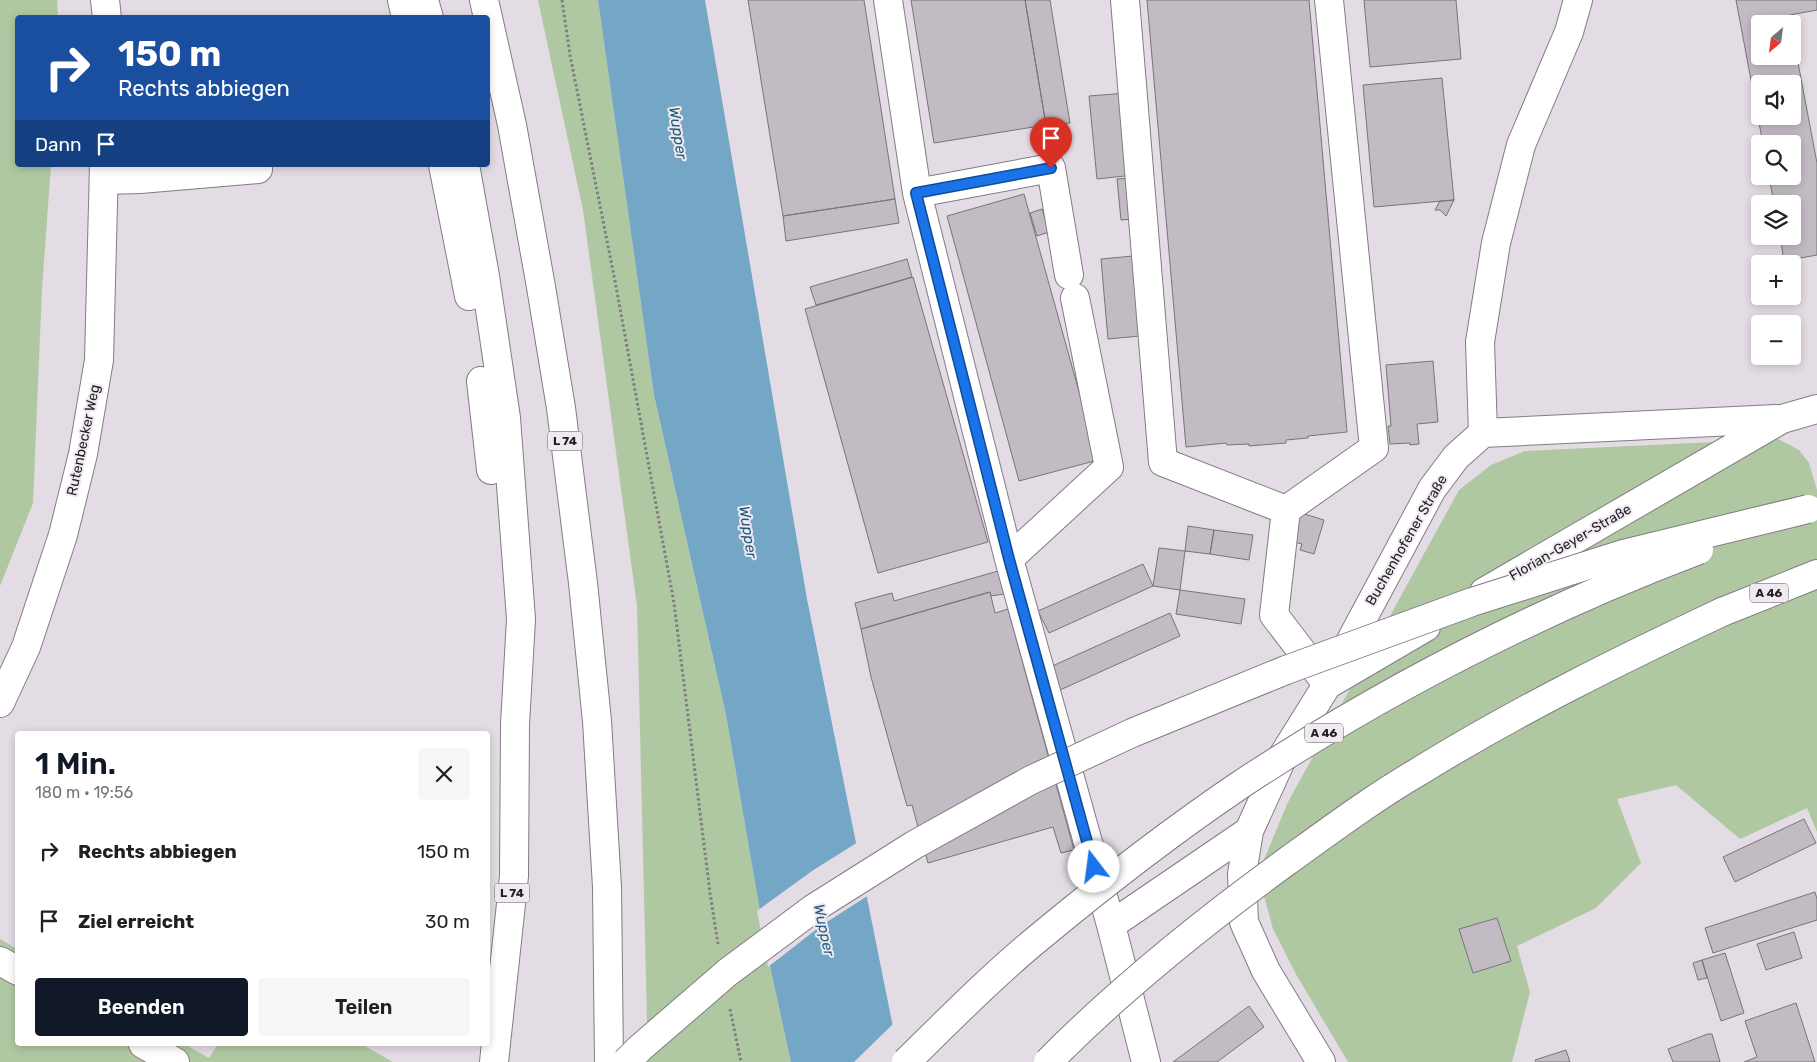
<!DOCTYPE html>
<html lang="de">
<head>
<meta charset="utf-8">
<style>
  body { margin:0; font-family:Rubik,sans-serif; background:#f6f6f6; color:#202124; height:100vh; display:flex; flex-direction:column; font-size:19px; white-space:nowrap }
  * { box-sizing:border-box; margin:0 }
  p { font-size:16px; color:#757577 }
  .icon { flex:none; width:28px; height:28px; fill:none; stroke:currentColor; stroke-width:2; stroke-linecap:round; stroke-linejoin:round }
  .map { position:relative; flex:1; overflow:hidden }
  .sheet { position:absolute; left:15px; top:731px; width:475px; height:315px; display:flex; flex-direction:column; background:#fff; border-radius:5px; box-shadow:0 2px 8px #0003 }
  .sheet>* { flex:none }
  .guide { position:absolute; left:15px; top:15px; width:475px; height:152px; border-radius:5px; box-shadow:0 2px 8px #0003; background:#1a4fa0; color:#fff; overflow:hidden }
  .needle { width:32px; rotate:209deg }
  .controls { position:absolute; left:1751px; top:15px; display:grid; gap:10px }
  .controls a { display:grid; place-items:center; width:50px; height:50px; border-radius:5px; background:#fff; box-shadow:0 2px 8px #0003; font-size:25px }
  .pin { position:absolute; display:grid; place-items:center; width:42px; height:42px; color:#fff; margin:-51px -21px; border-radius:50% 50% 50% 0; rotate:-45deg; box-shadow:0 0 5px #0007 }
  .pin .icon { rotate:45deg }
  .me { position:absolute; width:55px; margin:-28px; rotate:345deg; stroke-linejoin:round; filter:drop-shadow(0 0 4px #0008) }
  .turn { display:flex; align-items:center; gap:18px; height:105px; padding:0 20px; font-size:22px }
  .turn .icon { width:65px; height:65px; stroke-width:2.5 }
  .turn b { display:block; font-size:35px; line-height:42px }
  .then { display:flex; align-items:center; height:48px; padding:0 20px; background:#0003; gap:10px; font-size:19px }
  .round { display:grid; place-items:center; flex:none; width:52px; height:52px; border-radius:5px; background:#f6f6f6 }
  .summary { display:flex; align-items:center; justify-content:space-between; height:85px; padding:0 20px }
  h1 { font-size:30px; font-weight:600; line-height:38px; color:#111827 }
  .action { display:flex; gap:10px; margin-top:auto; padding:10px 20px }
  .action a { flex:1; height:58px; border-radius:5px; background:#111827; color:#fff; font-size:20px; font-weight:600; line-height:58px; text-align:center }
  .action a+a { background:#f6f6f6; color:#202124 }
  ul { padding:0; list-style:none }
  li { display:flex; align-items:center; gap:15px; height:70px; padding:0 20px }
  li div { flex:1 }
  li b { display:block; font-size:19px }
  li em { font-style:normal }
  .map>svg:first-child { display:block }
  .green { fill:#afc8a2 }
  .water { fill:#73a7c5 }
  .pier { fill:#e3dce4 }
  .building { fill:#c2bbc3; stroke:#79737a; fill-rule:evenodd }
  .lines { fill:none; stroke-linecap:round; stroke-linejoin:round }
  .minor-casing { stroke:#837c84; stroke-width:30 }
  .highway-casing { stroke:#837c84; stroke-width:30 }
  .path { stroke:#817c81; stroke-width:3; stroke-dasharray:2.5 2.5; stroke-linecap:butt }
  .minor { stroke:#fff; stroke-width:28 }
  .highway { stroke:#fff; stroke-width:28 }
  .highway-bridge-casing { stroke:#837c84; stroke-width:30; stroke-linecap:butt }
  .highway-bridge { stroke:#fff; stroke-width:28 }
  .route-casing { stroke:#114b97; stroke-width:12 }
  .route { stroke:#1a73e8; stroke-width:9 }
  .labels { text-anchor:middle; stroke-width:4; stroke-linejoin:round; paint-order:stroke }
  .shield { fill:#f0e9f1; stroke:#5f5b5f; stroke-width:1 }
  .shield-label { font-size:12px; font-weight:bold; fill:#211e21 }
  .street-label { font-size:14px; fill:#211e21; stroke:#f0e9f1 }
  .water-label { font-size:15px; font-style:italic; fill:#1d5b7b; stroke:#f0e9f1 }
</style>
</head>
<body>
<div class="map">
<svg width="1817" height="1062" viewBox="0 0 1817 1062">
  <rect width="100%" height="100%" fill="#e3dce4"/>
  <path class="green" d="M0 0H57L58 17 18 18V165H51L42 289 33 503 0 586Z
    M538 0H598L654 395 726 715 768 957 791 1062H648L637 606 583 210Z
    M1778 439 1799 450 1809 463 1817 490V832L1807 808 1740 839 1676 785 1617 799 1641 863 1596 908 1517 946 1530 992 1512 1062H1348L1297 976 1273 929 1258 874 1288 802 1459 490 1491 465 1525 451Z
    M0 939 17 949 18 1044H184L209 1058 218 1044H361L393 1062H0Z"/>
  <path class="water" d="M598 0H705L807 599 900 1062H791L768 957 726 715 654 395Z"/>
  <path class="pier" d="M858 842 869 895 822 925 768 967 757 911 812 871Z
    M894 1023 902 1062H854Z"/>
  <path class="building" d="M748 0H864L895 199 783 216Z
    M911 0H1025L1046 125 934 143Z
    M1025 0H1050L1070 123 1046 125Z
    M1147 0H1309L1347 432 1308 436V438L1286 440V443L1249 446V444L1227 445 1226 443 1186 447Z
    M1364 0H1456L1461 59 1370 67Z
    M1736 0H1817V10L1790 15 1791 24H1760V56H1792V31L1817 163V255L1784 261 1780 236H1792V204H1774L1769 176H1792V144H1763ZM1760 84H1792V116H1760Z
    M1442 78 1454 200 1374 207 1363 85Z
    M1127 93 1134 175 1097 179 1089 96Z
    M1130 178 1134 219 1121 220 1117 179Z
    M1024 194 1098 460 1019 481 947 216Z
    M895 199 899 223 786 241 783 216Z
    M1454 200 1446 216 1440 210H1435L1440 201Z
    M1042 209 1049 232 1037 236 1030 213Z
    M1133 256 1140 336 1108 339 1101 259Z
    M907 259 912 277 816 305 810 287Z
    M913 277 988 542 878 573 805 309Z
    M1433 361 1438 422 1417 424 1419 444 1410 445V443L1390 444 1388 426H1391L1386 365Z
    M1298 512 1324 520 1314 554 1300 550 1302 544 1290 541Z
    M1188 526 1214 530 1210 554 1185 551Z
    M1214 530 1253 535 1249 560 1210 554Z
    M1159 548 1185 551 1180 590 1153 586Z
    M1143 564 1153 586 1049 633 1038 611Z
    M998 571 1004 594 991 596 990 592 861 629 855 603 892 593 894 601Z
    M1180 590 1245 599 1241 624 1176 614Z
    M990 592 995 613 1008 609 1074 850 1061 853 1053 827 928 863 912 805 907 806 871 677 861 629Z
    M1170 613 1180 636 1060 690 1050 667Z
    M1804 819 1816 843 1735 882 1723 857Z
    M1815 892 1817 899V920L1713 953 1705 928Z
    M1497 918 1511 961 1473 973 1459 929Z
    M1794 932 1802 958 1766 970 1757 944Z
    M1725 953 1744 1013 1721 1021 1702 960Z
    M1702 960 1707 978 1698 980 1693 963Z
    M1796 1003 1815 1062H1744L1757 1057 1745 1021Z
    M1249 1006 1264 1027 1217 1062H1173Z
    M1708 1034H1712L1720 1062H1673L1668 1049Z
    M1566 1050 1570 1062H1536L1535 1060Z"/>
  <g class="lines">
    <g class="minor-casing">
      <path id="minor" d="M105 0 107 18
        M888 0 917 193 1009 559 1111 925 1146 1062
        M1125 0 1163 462 1286 510
        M104 180 140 179 258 169
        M917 193 1051 168 1069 275
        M1483 433 1776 419
        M1009 559 1109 467 1075 298
        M1484 592 1782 419 1817 409
        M1323 679 1274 615 1286 510 1374 448 1329 0
        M1327 685 1426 627
        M0 703 26 647 63 535 83 454 99 360 104 165
        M1111 925 1249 831
        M0 961 18 971
        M143 1044 175 1062
        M1321 1062 1266 971 1244 922 1242 874 1249 831 1284 754 1327 685 1432 489 1456 457 1483 433 1480 342 1496 243 1521 145 1569 32 1578 0"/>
    </g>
    <g class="highway-casing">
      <path id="highway" d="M402 0 406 18
        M424 0 429 18
        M484 0 512 125 541 287 561 408 583 583 597 721 607 887 609 1062
        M443 165 469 296
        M465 165 485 276 506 418 521 619 515 724 514 876 494 1062
        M481 381 491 470
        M1722 612 1817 574"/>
    </g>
    <path class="path" d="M562 0 570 55 615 281 674 603 710 893 718 944
      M730 1009 741 1062"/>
    <use href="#minor" class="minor"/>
    <use href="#highway" class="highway"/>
    <g class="highway-bridge-casing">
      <path id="highway-bridge" d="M626 1062 640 1048 728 972 814 908 914 845 1031 780 1132 733 1286 670 1472 602 1623 554 1808 509
        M906 1062C950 1019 994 974 1042 935 1106 882 1172 831 1240 785 1384 690 1538 611 1699 550
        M1048 1062C1121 988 1202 923 1286 862 1329 831 1372 799 1418 772 1515 712 1618 661 1722 612"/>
    </g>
    <use href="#highway-bridge" class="highway-bridge"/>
  </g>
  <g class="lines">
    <g class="route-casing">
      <path id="route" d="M1051 168 916 193 1009 559 1094 867"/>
    </g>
    <use href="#route" class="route"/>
  </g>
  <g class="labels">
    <g class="shield">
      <rect x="547.5" y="431.5" width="35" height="19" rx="4"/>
      <rect x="1750" y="583.5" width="38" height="19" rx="4"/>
      <rect x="1305" y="723.5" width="38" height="19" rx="4"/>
      <rect x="494.5" y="883.5" width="35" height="19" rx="4"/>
    </g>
    <g class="shield-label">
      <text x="565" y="445">L 74</text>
      <text x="1769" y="597">A 46</text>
      <text x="1324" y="737">A 46</text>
      <text x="512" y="897">L 74</text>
    </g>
    <g class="street-label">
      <text transform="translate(83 440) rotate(-78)" y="5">Rutenbecker Weg</text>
      <text transform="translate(1406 540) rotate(-60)" y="5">Buchenhofener Straße</text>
      <text transform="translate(1570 542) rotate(-30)" y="5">Florian-Geyer-Straße</text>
    </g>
    <g class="water-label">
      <text transform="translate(678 133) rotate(81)" y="5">Wupper</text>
      <text transform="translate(748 532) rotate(81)" y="5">Wupper</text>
      <text transform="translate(824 930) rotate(78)" y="5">Wupper</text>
    </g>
  </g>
</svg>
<div class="controls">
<a><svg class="needle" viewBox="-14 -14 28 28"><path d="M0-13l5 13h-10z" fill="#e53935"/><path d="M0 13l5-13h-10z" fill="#757577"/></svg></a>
<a><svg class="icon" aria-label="sound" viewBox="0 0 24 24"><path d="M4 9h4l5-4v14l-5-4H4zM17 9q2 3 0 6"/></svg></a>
<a><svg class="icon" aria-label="search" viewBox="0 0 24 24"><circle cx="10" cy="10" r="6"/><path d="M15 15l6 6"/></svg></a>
<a><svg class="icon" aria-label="layers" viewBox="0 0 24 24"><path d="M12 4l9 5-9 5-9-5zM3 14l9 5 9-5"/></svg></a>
<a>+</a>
<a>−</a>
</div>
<div class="pin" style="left:1051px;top:168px;background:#d93025"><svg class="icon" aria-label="arrive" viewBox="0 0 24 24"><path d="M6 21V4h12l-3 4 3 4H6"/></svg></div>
<svg class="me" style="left:1094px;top:867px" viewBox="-20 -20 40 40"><circle r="19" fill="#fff"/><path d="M0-13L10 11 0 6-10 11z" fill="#1a73e8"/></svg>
<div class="guide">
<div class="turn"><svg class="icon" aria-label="right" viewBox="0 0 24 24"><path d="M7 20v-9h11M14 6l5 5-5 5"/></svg><div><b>150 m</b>Rechts abbiegen</div></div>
<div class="then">Dann<svg class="icon" aria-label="arrive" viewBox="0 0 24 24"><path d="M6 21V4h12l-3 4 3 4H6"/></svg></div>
</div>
<section class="sheet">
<div class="summary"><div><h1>1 Min.</h1><p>180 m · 19:56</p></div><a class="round"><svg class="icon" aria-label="close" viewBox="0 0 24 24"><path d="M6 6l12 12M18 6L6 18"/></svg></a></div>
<ul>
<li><svg class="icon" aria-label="right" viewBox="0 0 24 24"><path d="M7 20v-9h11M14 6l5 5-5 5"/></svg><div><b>Rechts abbiegen</b></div><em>150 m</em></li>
<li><svg class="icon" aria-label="arrive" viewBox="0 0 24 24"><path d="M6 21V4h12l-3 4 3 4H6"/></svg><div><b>Ziel erreicht</b></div><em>30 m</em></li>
</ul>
<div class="action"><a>Beenden</a><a>Teilen</a></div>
</section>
</div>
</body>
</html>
